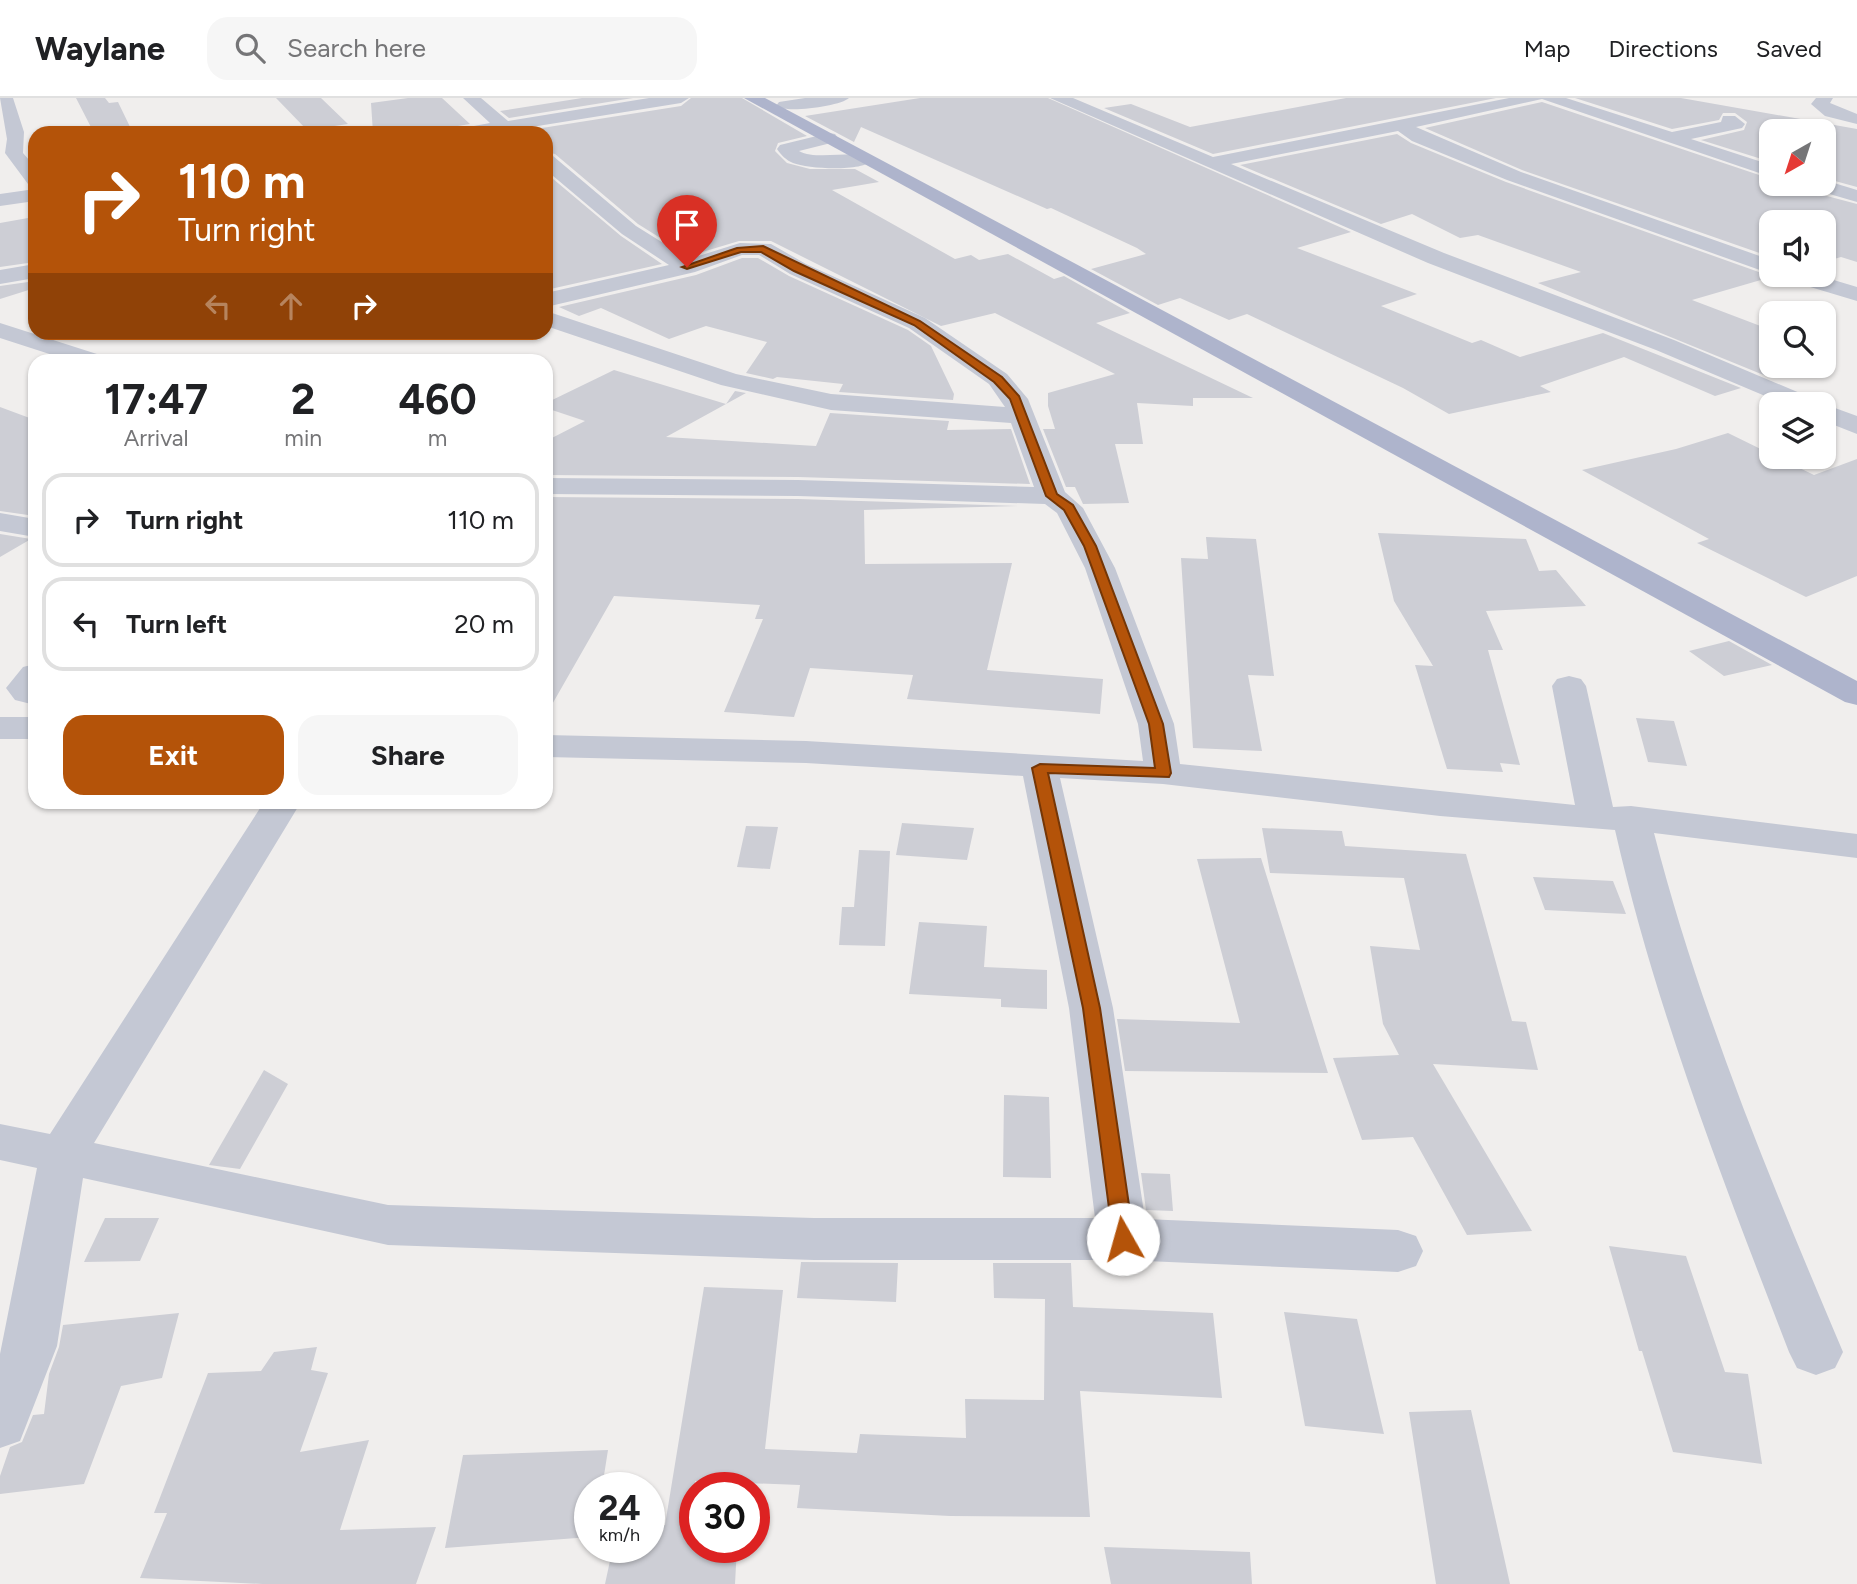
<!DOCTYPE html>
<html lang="en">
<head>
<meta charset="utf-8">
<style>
  body { margin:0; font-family:Figtree,sans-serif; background:#f6f6f6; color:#202124; height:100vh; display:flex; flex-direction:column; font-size:26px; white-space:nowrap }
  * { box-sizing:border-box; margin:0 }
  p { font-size:23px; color:#757577 }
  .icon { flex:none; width:38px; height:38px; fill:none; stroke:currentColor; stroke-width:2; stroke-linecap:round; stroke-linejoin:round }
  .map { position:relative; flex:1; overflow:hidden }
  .side { position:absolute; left:28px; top:256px; width:525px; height:455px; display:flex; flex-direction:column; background:#fff; border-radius:21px; box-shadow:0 2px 5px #0004 }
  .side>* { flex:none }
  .banner { position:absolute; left:28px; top:28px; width:525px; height:214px; border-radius:21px; box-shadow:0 2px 5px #0004; background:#b45309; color:#fff; overflow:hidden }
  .needle { width:46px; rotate:219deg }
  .fabs { position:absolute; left:1759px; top:21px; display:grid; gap:14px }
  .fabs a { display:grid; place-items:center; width:77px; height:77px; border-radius:14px; background:#fff; box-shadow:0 2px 5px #0004; font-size:35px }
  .speed { position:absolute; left:574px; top:1374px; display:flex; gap:14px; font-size:35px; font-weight:700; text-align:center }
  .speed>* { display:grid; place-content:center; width:91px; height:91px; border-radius:50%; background:#fff; box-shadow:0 2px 5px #0004; line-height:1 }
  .speed small { font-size:18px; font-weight:400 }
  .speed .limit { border:10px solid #d22; background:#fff; color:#111 }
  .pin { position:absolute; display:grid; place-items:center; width:60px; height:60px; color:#fff; margin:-72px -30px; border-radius:50% 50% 50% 0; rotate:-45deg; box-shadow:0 0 7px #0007 }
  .pin .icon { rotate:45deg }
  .me { position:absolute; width:77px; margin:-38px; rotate:353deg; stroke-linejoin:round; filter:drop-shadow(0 0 5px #0008) }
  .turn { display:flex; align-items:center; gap:24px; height:147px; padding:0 35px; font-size:32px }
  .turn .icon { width:91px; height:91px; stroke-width:2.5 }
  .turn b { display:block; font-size:49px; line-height:60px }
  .lanes { display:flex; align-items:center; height:66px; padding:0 35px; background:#0003; justify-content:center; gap:35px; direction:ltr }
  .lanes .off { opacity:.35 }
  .eta { display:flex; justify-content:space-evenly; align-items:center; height:119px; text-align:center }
  .eta b { font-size:42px; font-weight:700; line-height:49px }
  .primary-button { display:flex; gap:14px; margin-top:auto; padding:14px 35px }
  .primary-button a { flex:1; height:80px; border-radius:21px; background:#b45309; color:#fff; font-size:28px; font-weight:700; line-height:80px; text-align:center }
  .primary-button a+a { background:#f6f6f6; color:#202124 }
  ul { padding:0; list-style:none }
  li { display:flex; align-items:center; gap:21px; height:94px; margin:0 14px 10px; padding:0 21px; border:4px solid #e0e0e0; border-radius:21px }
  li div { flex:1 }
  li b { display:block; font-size:26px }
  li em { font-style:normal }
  header { display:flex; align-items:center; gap:42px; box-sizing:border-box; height:98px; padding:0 35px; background:#fff; border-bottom:2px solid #e0e0e0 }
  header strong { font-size:33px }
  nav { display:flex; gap:38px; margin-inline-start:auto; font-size:24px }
  .search { width:490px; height:63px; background:#f6f6f6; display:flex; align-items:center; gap:18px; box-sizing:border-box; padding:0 24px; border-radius:21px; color:#757577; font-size:26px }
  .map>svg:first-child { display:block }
  .building { fill:#cdced5 }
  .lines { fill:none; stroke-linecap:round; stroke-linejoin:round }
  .minor { fill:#c4c8d4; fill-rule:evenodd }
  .major { fill:#aeb4cc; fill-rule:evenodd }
  .route { fill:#b45309; stroke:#753606; stroke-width:2 }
</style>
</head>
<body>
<header>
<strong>Waylane</strong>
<div class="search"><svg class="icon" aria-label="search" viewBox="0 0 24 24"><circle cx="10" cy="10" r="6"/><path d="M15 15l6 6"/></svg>Search here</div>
<nav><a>Map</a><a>Directions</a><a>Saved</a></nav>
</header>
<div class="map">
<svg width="1857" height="1486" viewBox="0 0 1857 1486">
  <rect width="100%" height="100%" fill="#f0eeed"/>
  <path class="building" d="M76 0H105L109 5 118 4 133 35H94Z
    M276 0H321L348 26 307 32Z
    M408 0H442L470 26 458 28 452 35H373L371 5Z
    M582 0H633L509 20 500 13Z
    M691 0H742L807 38 778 45 775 53 787 65 810 71H855L879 84 832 92 955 161 971 157 979 162 1008 156 1054 181 1064 178 1130 215 1096 225 1253 300H1193V308L1137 305 1143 346H1115L1129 405 1083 406 1075 389H1066L1043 331H1055L1048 308V295L1115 276 995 215 941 228 771 143H739L689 158 638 126 555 56 546 54V35L523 33 681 8Z
    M920 0H1048L1351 134 1297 150 1417 196 1381 208 1472 245 1481 242 1520 259 1603 235 1741 290 1715 298 1624 259 1540 288 1551 294 1449 316 1403 290 1247 216 1229 222 1180 200 1158 207 1091 171 1146 156 1137 150 1051 110 1047 111 861 29 854 44 805 18Z
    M1346 0H1496L1213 56 1104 10 1131 6 1190 29Z
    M1575 0H1681L1857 31V89L1824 80V33H1771V64L1701 42 1744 32 1747 24 1735 15H1723L1719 22 1672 31Z
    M1542 4 1771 81V86H1803L1808 93 1857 106V164L1841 159 1824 164V124H1771V159L1522 72 1425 30Z
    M1397 36 1411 45 1506 84 1770 178 1778 177 1692 202 1771 232V280L1538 185 1581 174 1478 137 1460 140 1412 116 1381 126 1240 67Z
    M546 75 621 138 662 166 546 192Z
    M28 120 35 137V164L0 169V125Z
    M742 160H758L789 178 908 232 931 248 954 296 953 302 839 294 843 286 777 279 773 281 746 275 767 244 706 228 669 241 601 210 579 218 559 209 696 177Z
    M35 183V190L0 201V188Z
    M614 272 726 306 735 293 746 295 666 339 816 348 830 315 949 323 947 332 1011 331 1030 386 798 379 546 377V343L585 323 546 310V305Z
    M0 309 35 322V418L0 413Z
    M1728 335 1814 377 1857 361V478L1806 499 1697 445 1709 441 1582 372 1676 351Z
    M546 399 798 401 1019 408 864 412 865 466 1012 465 987 572 1103 581 1100 616 907 601 913 577 810 570 794 619 724 614 763 521H755L760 507 614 498 546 617Z
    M1378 435 1526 441 1539 473 1556 472 1586 508 1486 513 1503 552H1488L1520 667 1500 665 1503 674 1447 671 1415 567 1433 568 1394 503Z
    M0 436 31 441 0 459Z
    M1206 439 1256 441 1274 578 1248 577 1262 653 1193 650 1181 460 1208 461Z
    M1729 543 1772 567 1724 578 1689 553Z
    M1636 620 1674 623 1687 668 1648 664Z
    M902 725 974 730 967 762 896 757Z
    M746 728 778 729 770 771 737 769Z
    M1262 730 1342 733 1345 748 1466 756 1512 923 1526 924 1538 972 1433 966 1532 1133 1467 1137 1413 1039 1362 1042 1333 960 1399 957 1383 926 1370 848 1420 852 1404 780 1270 775Z
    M859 752 890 753 885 848 839 847 842 809H854Z
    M1261 760 1328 975 1125 973 1117 921 1240 925 1197 761Z
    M1533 779 1613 783 1626 816 1545 812Z
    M919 824 987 828 984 869 1047 872V911L1001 909V901L909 896Z
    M264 972 288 986 240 1071 209 1067Z
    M1004 997 1049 999 1051 1080 1003 1079Z
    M1141 1075 1170 1076 1173 1113 1146 1112Z
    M105 1120H159L140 1163 84 1164Z
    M1609 1148 1686 1158 1725 1274 1748 1276 1762 1366 1673 1354 1642 1253H1639Z
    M801 1164 898 1165 896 1204 797 1200Z
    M993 1165H1071L1073 1209 1213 1215 1222 1300 1080 1293 1090 1419 950 1418 797 1410 800 1387 695 1383V1449H737L735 1486H605L613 1449H649V1427H665L704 1189 783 1192 765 1351 857 1355 860 1336 966 1340 965 1301 1044 1302 1045 1201 994 1200Z
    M1284 1214 1357 1221 1384 1336 1305 1328Z
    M179 1215 162 1280 121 1288 84 1386 0 1396V1378L10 1349 22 1344 33 1317 44 1316 49 1276 59 1249 63 1227Z
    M317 1249 311 1272 328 1275 300 1354 369 1342 340 1432 436 1429 416 1486H263L140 1480 167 1415H154L208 1275 261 1273 274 1254Z
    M1471 1312 1510 1486H1436L1409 1314Z
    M608 1352 602 1390H590V1439L445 1450 463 1357Z
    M1104 1449 1250 1454 1252 1486H1111Z"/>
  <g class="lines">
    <path class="minor" d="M0 0H13L24 34 23 55 35 69V88L28 86 5 55 7 41Z
      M463 0H481L508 23 649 0H689L681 5 519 31 521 35H455L458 31 490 25Z
      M805 0H849C841 8 785 16 776 8L779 4Z
      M1050 0H1073L1213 59 1509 0H1566L1672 34 1721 24 1723 18H1735L1745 26 1742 30 1691 41 1771 67V79L1542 1 1416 29 1521 74 1771 162V176L1507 82 1412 43 1398 33 1231 66 1444 155 1674 242 1814 301 1818 306H1784L1656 252 1428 165Z
      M1816 0H1833L1830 5 1857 16V26L1825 18 1811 6Z
      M829 35 835 36 838 40 835 44 799 53C819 64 862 49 873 62 863 74 808 71 793 65 786 62 781 57 777 51L780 47Z
      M546 56 553 58 636 128 689 161 740 145 771 146 806 166 925 220 1007 276 1028 301 1065 394 1083 410 1115 470 1174 626 1180 666 1575 707 1552 588 1557 581 1569 578 1581 581 1586 588 1613 709 1631 708 1857 736V760L1654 735C1700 914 1771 1084 1843 1254L1835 1270 1816 1277 1797 1270 1789 1254C1723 1083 1656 912 1615 732L1440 718 1163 686 1060 680 1113 910 1145 1121 1398 1132 1416 1138 1423 1153 1416 1168 1398 1174 1123 1162H814L388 1147 83 1080 57 1248 20 1343 0 1350V1256L37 1070 0 1062V1026L50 1036 264 704H301L94 1045 388 1107 814 1120H1095L1069 910 1023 678 806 665 546 659V637L806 643 1143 663 1138 626 1085 470 1057 415 1045 406 798 398 546 396V380L798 382 1034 389 1011 325 831 312 721 287 546 228V213L736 276 831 296 1005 309 989 286 909 230 790 176 759 157H742L695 174 546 209V195L669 167 622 136 546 72Z
      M1824 82 1857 92V104L1809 90 1806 86H1824Z
      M35 91V103L0 108V96Z
      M35 166V180L0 186V172Z
      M1784 177H1817L1857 189V203L1787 182Z
      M0 225 100 257 103 262H68L0 240Z
      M1824 306 1857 318V336L1824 323Z
      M0 415 35 421V439L0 433Z
      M35 566V607L15 602 6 590 23 569Z
      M0 619H35V641H0Z"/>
    <path class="major" d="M744 0H765L1857 583V607L1845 604Z"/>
  </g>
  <path class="route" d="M763 148 920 223 1002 279 1019 298 1057 396 1073 407 1096 448 1163 626 1171 675 1169 679 1048 675 1100 910 1134 1141 1131 1147 1123 1149 1116 1147 1113 1141 1083 910 1032 670 1040 666 1155 670 1149 626 1084 448 1064 412 1046 398 1010 301 994 284 914 227 794 173 761 154H741L687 171 682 169 737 150Z"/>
</svg>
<div class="fabs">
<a><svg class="needle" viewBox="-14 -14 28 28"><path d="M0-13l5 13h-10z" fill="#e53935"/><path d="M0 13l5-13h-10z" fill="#757577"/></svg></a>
<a><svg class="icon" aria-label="sound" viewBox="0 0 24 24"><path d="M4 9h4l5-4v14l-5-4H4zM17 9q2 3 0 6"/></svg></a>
<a><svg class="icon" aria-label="search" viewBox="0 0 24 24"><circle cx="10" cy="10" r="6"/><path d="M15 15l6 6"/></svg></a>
<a><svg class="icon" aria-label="layers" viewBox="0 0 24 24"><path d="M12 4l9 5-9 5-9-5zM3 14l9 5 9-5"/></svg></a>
</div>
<div class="speed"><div>24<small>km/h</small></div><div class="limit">30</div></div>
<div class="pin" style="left:687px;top:169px;background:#d93025"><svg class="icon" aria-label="arrive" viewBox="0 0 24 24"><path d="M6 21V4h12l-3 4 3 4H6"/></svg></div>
<svg class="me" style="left:1123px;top:1141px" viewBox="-20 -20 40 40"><circle r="19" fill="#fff"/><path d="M0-13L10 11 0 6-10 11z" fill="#b45309"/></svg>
<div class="banner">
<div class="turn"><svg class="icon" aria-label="right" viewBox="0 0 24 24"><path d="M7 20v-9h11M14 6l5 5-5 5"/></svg><div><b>110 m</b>Turn right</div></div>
<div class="lanes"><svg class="icon off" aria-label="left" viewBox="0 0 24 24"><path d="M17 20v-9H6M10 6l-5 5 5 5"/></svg><svg class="icon off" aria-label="ahead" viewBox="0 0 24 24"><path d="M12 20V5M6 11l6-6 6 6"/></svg><svg class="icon" aria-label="right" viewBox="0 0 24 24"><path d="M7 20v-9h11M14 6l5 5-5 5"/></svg></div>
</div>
<section class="side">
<div class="eta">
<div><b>17:47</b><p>Arrival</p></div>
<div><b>2</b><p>min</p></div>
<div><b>460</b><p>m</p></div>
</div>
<ul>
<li><svg class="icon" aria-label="right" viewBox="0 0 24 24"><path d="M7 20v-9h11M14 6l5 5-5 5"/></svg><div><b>Turn right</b></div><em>110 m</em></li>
<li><svg class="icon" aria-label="left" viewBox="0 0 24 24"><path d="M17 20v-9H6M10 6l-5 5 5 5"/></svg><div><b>Turn left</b></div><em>20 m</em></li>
</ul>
<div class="primary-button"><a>Exit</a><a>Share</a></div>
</section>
</div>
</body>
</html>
